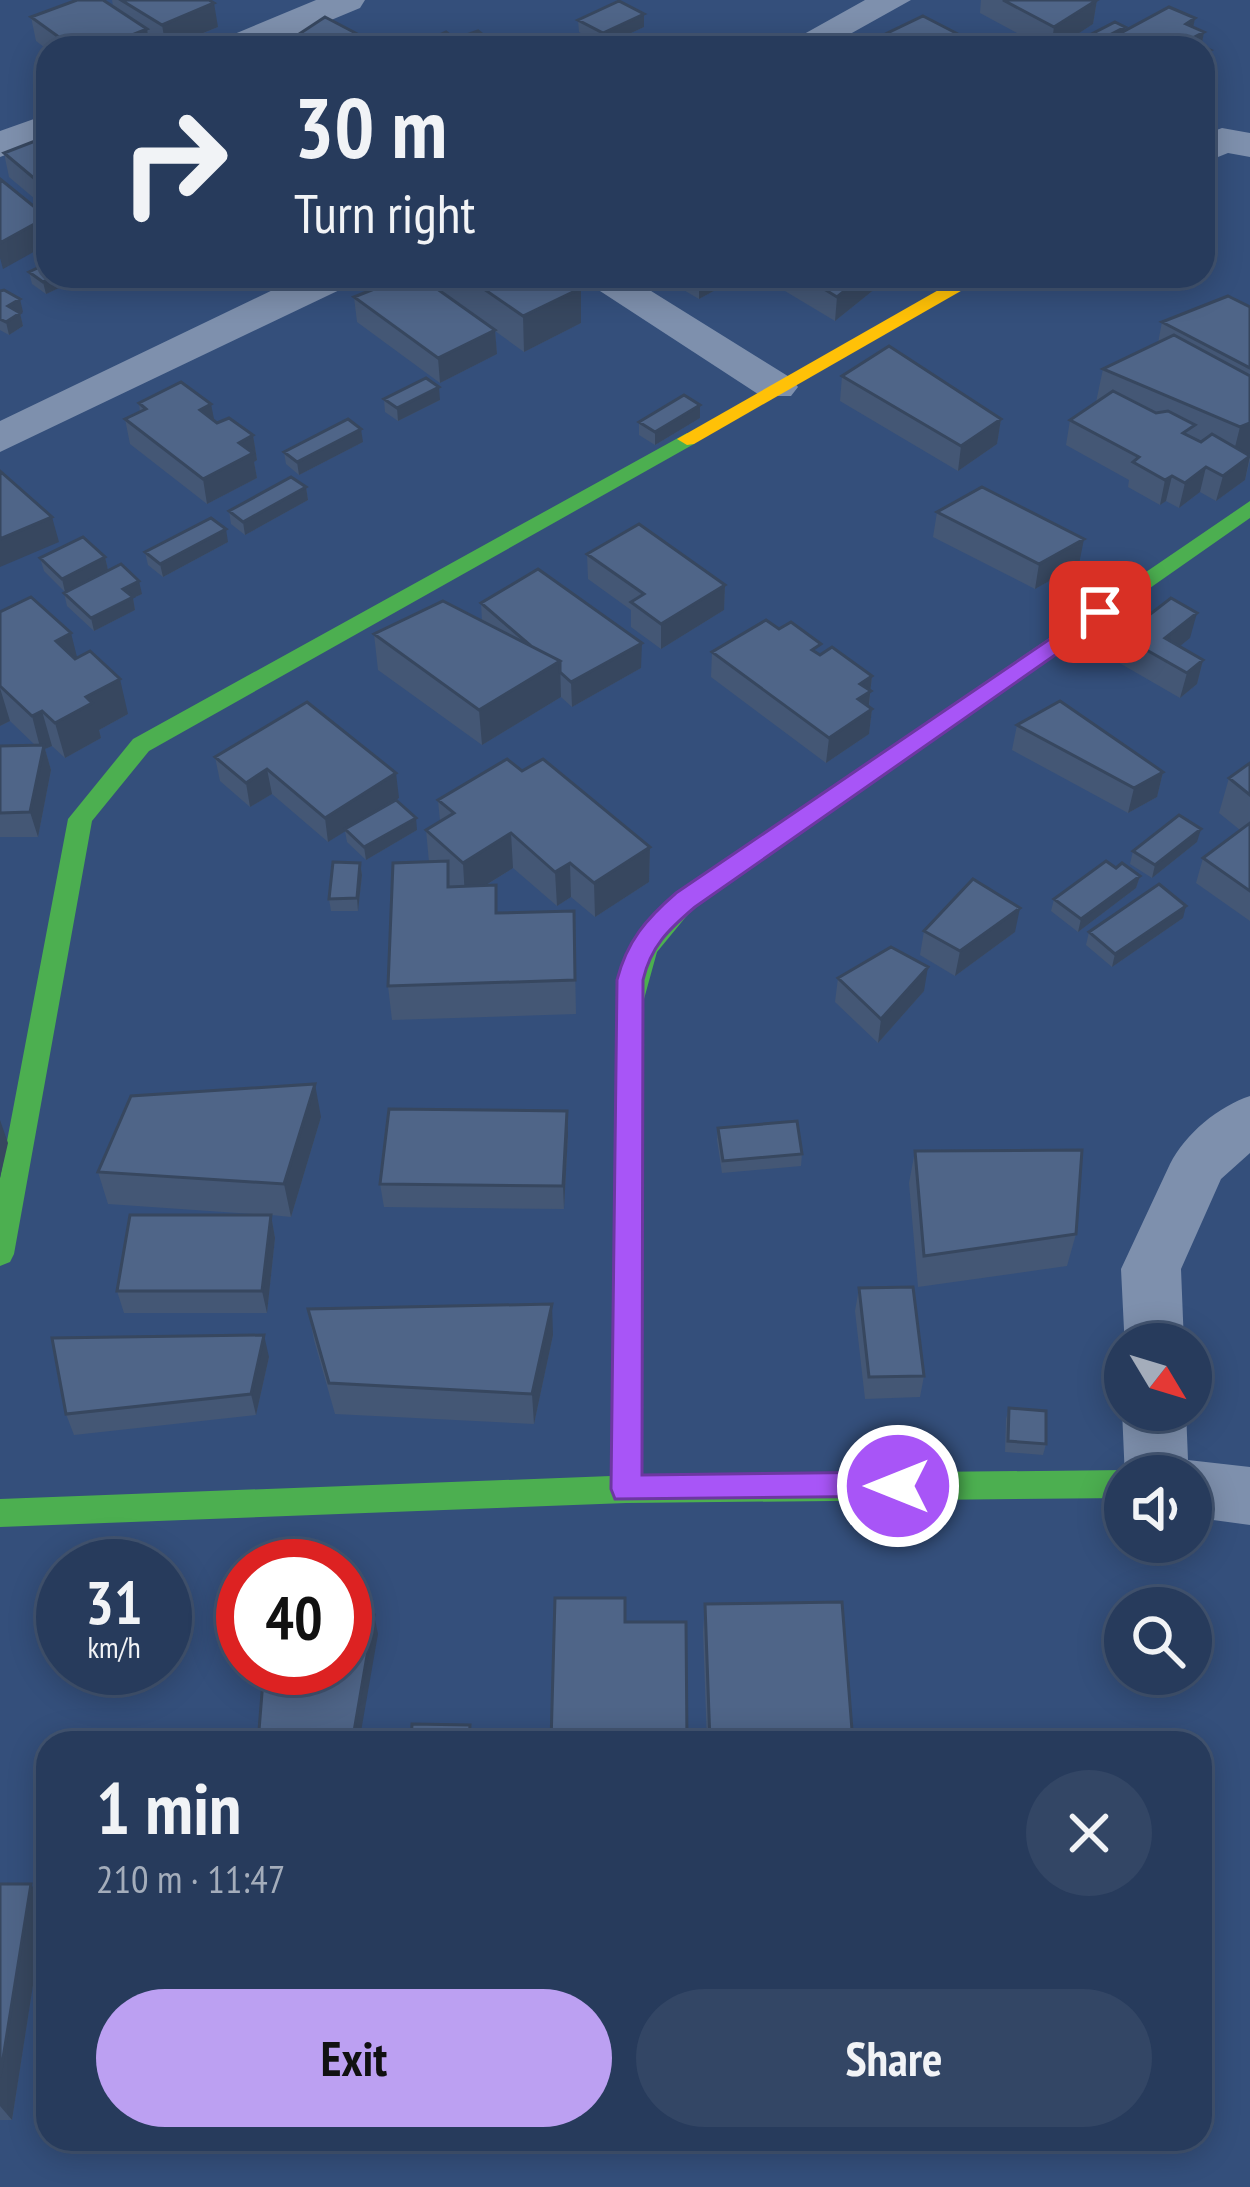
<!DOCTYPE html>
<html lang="en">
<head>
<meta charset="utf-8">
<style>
  body { margin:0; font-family:"PT Sans Narrow",sans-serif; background:#334665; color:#f1f3f6; height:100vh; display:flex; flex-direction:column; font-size:45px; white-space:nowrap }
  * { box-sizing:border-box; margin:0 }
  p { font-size:39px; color:#a4adbb }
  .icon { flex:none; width:66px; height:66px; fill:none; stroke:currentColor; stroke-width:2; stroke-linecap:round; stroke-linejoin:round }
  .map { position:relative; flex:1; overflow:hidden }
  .drawer { position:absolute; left:36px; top:1731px; width:1176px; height:420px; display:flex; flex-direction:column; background:#273b5c; border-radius:36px; box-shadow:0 6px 30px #0003,0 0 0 3px #435572 }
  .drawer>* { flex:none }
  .guide { position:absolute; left:36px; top:36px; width:1179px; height:252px; border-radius:36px; box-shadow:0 6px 30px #0003,0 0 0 3px #435572; background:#273b5c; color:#f1f3f6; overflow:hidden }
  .needle { width:78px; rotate:128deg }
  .fabs { position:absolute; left:1104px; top:1323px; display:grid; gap:24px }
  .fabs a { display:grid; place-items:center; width:108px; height:108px; border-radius:50%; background:#273b5c; box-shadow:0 6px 30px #0003,0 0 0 3px #435572; font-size:60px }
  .speed { position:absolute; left:36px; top:1539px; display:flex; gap:24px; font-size:60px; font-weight:700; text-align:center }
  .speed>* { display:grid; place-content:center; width:156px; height:156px; border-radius:50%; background:#273b5c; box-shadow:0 6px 30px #0003,0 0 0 3px #435572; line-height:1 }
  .speed small { font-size:30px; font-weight:400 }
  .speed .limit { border:18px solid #d22; background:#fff; color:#111 }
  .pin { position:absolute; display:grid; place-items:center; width:102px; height:102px; color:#fff; margin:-51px; border-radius:24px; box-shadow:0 6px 18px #0006 }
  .me { position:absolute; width:132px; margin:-66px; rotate:270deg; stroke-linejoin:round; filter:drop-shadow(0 0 9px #0008) }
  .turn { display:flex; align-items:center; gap:42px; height:252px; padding:0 60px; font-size:54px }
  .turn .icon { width:156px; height:156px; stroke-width:2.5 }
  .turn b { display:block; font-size:84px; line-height:102px }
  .round { display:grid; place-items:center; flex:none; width:126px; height:126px; border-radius:63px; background:#334665 }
  .head { display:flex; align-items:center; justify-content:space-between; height:204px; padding:0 60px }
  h1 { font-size:72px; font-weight:800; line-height:90px }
  .primary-button { display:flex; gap:24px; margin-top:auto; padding:24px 60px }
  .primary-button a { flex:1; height:138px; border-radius:72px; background:#bca0f2; color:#111; font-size:48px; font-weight:800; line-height:138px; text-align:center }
  .primary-button a+a { background:#334665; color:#f1f3f6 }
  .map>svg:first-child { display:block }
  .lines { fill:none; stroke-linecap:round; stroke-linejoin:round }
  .street { fill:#7e90ad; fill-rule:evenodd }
  .fast { fill:#4caf50; fill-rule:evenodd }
  .slow { fill:#ffc107; fill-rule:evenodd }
  .wall { fill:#445775 }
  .shaded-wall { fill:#37475f }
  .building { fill:#4f6588; stroke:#37475f; stroke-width:3 }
  .route { fill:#a855f7; stroke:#6d37a1; stroke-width:3 }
</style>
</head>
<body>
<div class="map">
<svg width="1250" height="2187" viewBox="0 0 1250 2187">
  <rect width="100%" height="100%" fill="#344f7b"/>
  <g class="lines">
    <path class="street" d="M316 0H365L360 8 264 48H215L220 40Z
      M865 0H911L825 48H779Z
      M48 114V139L0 157V131Z
      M1222 128 1250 133V157L1228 153 1203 163V135Z
      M302 276H356L350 285 0 452V421Z
      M577 276H627L791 378 798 387 791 396H761Z
      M1250 1096V1153L1221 1179 1181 1269 1184 1344H1125V1350L1121 1269 1170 1164C1185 1134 1219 1106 1250 1096Z
      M1125 1405V1410H1186L1188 1460 1250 1467V1525L1191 1517V1476L1125 1479 1122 1410Z"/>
    <path class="fast" d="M687 433 697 439 694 444 149 751 92 821 14 1254 10 1262 0 1266V1178L68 819 133 739Z
      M1250 501V518L694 907 657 952 644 999 641 1475 1125 1470 1137 1476H1125V1498L626 1503 0 1527V1499L611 1476 616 1017C621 967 640 929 676 893Z"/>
    <path class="slow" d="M963 276H987L694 444 687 445 677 439Z"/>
  </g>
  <path class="wall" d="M112 0H209L218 27 169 48H164L148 38 150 48H48V50L36 41 31 17 113 6Z
    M981 0H1097L1093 24 1056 48H1045L980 13Z
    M1169 7 1195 18 1193 27 1204 32 1201 46 1210 50 1205 74 1203 75V48H1079L1080 40 1115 22 1125 27V31Z
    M578 20 644 27 603 46 579 32Z
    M437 36 455 39 498 48H438Z
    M873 40 985 48H873Z
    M48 136V210L9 177 4 153Z
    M29 272 48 276H85L46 294 32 284Z
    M432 276H578L581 323 524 352 495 331 497 354 440 383 357 322 354 297 433 286Z
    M682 276H741L699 299 682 289Z
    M760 276H878L876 288 835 321Z
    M0 291 23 312 20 313 23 326 9 335 0 330Z
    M1250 307V460L1245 480 1216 501 1200 492 1179 508 1166 501 1160 505 1128 487 1129 480 1066 445 1070 420 1096 402 1103 369 1158 343 1162 322Z
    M842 376 1001 419 997 444 958 471 840 401Z
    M384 399 440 400 398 421 385 412Z
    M139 403 214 421 253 435 257 460 254 462 257 478 207 504 130 444 125 419 140 412Z
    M700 405V418L655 445 639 435V422Z
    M363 442 299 475 286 464 284 452Z
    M306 487 308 500 245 535 231 524 229 511Z
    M937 512 1079 564 1035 589 933 537Z
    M228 542 163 577 148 565 145 552Z
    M587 554 725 585 724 610 661 649 631 627V610L588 579Z
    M105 557 108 570 65 592 44 571 40 558Z
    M64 593 142 594 133 598 135 610 94 631 67 606Z
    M481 603 641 668 572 707 561 697 482 745 378 670 374 634 482 621Z
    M0 612 77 658 128 714 99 730 101 738 65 758 52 746 45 749 51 770 38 837H0V746L35 745 10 721 0 726Z
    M1122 636 1190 638 1180 646 1203 660 1197 684 1180 698 1116 661Z
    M712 652 820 654 872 676 869 707 872 709 869 734 826 763 711 677Z
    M1017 725 1163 772 1157 797 1128 813 1012 750Z
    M215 757 399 798 380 809 417 830 366 860 347 842 345 831 328 842 272 794 250 807 220 781Z
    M1250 763V921L1196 883 1203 858 1240 830 1219 813 1229 778Z
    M522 771 650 847 649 882 595 917 571 897 557 906 513 868 485 886 498 913 574 911 576 1014 392 1020 388 986 429 862 426 830 440 821 438 800Z
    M1197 842 1152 878 1130 864 1133 851Z
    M360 863 362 875 358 911H331L329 899Z
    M1116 868 1140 876 1136 888 1078 932 1051 911 1054 899Z
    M1183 918 1112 967 1086 945 1089 932Z
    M924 931 1015 932 955 976 920 955Z
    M838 978 924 991 878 1043 835 1002Z
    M567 1111 568 1134 564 1209 384 1207 380 1184Z
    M321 1117 291 1217 271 1215 275 1238 267 1313H124L117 1291 267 1215 108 1204 98 1172Z
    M718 1128 802 1154 801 1166 722 1173 717 1140Z
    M915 1151 1076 1234 1067 1266 918 1287 909 1183Z
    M859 1288 924 1376 920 1397 865 1399 855 1311Z
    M308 1309 553 1335 534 1424 335 1414 314 1340Z
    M269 1357 256 1415 74 1435 66 1414Z
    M1009 1408 1046 1444 1043 1455 1005 1452 1006 1419Z
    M705 1604 853 1743H707L703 1632Z
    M0 1884 45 1908 12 2120H0Z"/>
  <path class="shaded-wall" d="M1097 0 1093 24 1056 48H1051L1054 27Z
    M214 3 218 27 166 48 162 25Z
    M644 14V27L603 46V33Z
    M1195 18 1191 39 1204 32 1201 48H1187L1186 24Z
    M1125 27 1123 40 1107 48H1090V45Z
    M147 29 150 48H121L119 40Z
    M1210 50 1205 74 1203 75V52Z
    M47 217 48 244 3 269 0 258V243Z
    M55 276H85L46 294 43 282Z
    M571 276H578V290L581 288V323L524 352 523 316Z
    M718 276H741L699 299V286Z
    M863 276H878L876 288 835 321 837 297Z
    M20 299 23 312 11 319 8 306Z
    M20 313 23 326 9 335 6 322Z
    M495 330 497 354 440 383 438 358Z
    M439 387 440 400 398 421 397 408Z
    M211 404 216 429 200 410Z
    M700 405V418L655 445V432Z
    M1001 419 997 444 958 471 961 446Z
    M1250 423V454L1231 463 1240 427Z
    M361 429 363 442 299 475 297 462Z
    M253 435 257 460 254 462 257 478 207 504 203 479 239 443Z
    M1250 456 1245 480 1216 501 1223 476Z
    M1206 467 1200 492 1179 508 1185 483Z
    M1172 476 1166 501 1160 505 1165 480Z
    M306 487 308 500 245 535 243 522Z
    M52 517 59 542 0 567V539Z
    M226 529 228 542 163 577 160 564Z
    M1084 539 1079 564 1035 589 1039 564Z
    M105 557 108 570 65 592 62 579Z
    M139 581 142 594 133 598 135 610 94 631 91 618 123 589Z
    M725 585 724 610 661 649V624Z
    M1197 613 1190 638 1163 660 1165 638Z
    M71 633 80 669 56 641Z
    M642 643 641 668 572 707 571 682Z
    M1203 660 1197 684 1180 698 1187 673Z
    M560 661 561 697 482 745 479 710Z
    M872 676 868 712 872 709 869 734 826 763 829 738 860 684Z
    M120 679 128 714 99 730 101 738 65 758 55 723 86 697Z
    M0 688 10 721 0 726Z
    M42 711 52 746 45 749 51 770 38 837 30 812 41 751 32 716Z
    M267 769 272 794 250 807 246 783Z
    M1163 772 1157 797 1128 813 1134 788Z
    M396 773 399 798 328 842 325 818Z
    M416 818 417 830 366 860 364 847Z
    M1201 829 1197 842 1152 878 1155 865Z
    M511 833 513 868 465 898 463 863Z
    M650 847 649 882 595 917 594 883Z
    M360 863 362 875 358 911 357 898Z
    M570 863 571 897 557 906 555 872Z
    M1140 876 1136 888 1078 932 1081 919Z
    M1186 906 1183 918 1112 967 1115 954Z
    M1020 908 1015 932 955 976 960 951Z
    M928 967 924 991 878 1043 881 1019Z
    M315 1084 321 1117 291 1217 284 1184Z
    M567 1111 568 1134 564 1209 563 1186Z
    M0 1120 8 1143 0 1178Z
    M271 1215 275 1238 267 1313 262 1291Z
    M552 1304 553 1335 534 1424 532 1394Z
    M264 1335 269 1357 256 1415 251 1394Z
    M374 1615 378 1634 359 1743H352Z
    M31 1884 45 1908 12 2120 0 2106V2077Z"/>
  <path class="building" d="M77 0H103L147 29 119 40 129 47 125 48H74L31 17Z
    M121 0H209L214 3 162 25Z
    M1003 0H1097L1054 27Z
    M619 1 644 14 603 33 578 20Z
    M1169 7 1195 18 1186 24 1204 32 1189 40 1210 50 1203 52V48H1093Z
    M923 16 985 48H889L873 40Z
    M325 17 384 48H306L293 38Z
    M1115 22 1125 27 1090 45 1080 40Z
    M478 31 497 46 492 48H454L437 36 446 32 455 39Z
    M48 136V190L4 153Z
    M0 179 47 217 0 243Z
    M48 263V276H55L43 282 29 272Z
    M407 276H419L495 330 438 358 354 297Z
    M465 276H571L566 278 581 288 523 316Z
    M682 276H718L699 286Z
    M803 276H863L837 297Z
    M4 290 20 299 8 306 20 313 6 322 0 319V291Z
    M1228 296 1250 307V368L1162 322Z
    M1174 335 1250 376V423L1240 427 1103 369Z
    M889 346 1001 419 961 446 842 376Z
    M426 378 439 387 397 408 384 399Z
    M181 382 211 404 200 410 217 423 229 418 253 435 239 443 253 453 203 479 125 419 146 409 139 403Z
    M1113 391 1156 413 1168 411 1195 425 1183 433 1201 442 1212 434 1250 456 1223 476 1206 467 1185 483 1172 476 1165 480 1133 462 1139 457 1070 420Z
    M684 395 700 405 655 432 639 422Z
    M348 419 361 429 297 462 284 452Z
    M0 471 52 517 0 539Z
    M291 477 306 487 243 522 229 511Z
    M982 487 1084 539 1039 564 937 512Z
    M211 518 226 529 160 564 145 552Z
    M639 524 725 585 661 624 631 602 644 594 587 554Z
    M83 537 105 557 62 579 40 558Z
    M121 564 139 581 123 589 133 597 91 618 64 593Z
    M538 569 642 643 571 682 560 672V661L531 646 481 603Z
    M31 597 71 633 56 641 75 659 90 651 120 679 86 697 92 703 55 723 42 711 32 716 0 686V612Z
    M1171 598 1197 613 1165 638 1203 660 1187 673 1122 636Z
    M443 601 560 661 479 710 374 634Z
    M766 620 779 629 791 622 821 644 812 650 820 655 832 647 872 676 860 684 871 691 858 699 872 709 829 738 712 652Z
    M1060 701 1163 772 1134 788 1017 725Z
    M307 702 396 773 325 818 267 769 246 783 215 757Z
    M44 745 30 812 0 813V746Z
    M507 759 522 771 543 759 650 847 594 883 570 863 555 872 511 833 463 863 426 830 454 813 438 800Z
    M1250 763V795L1229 778Z
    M396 800 416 818 364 847 345 829Z
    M1179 815 1201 829 1155 865 1133 851Z
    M1250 823V891L1203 858Z
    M448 861V887L496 885V913L574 911 575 980 388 986 393 863Z
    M1106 861 1116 868 1122 863 1140 876 1081 919 1054 899Z
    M333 862 360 863 357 898 329 899Z
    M973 879 1020 908 960 951 924 931Z
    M1159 884 1186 906 1115 954 1089 932Z
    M891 947 928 967 881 1019 838 978Z
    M315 1084 284 1184 98 1172 131 1096Z
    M389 1109 567 1111 563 1186 380 1184Z
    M797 1121 802 1154 723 1161 718 1128Z
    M1082 1150 1076 1234 924 1256 915 1151Z
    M130 1215H271L262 1291H117Z
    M913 1287 924 1376 869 1377 859 1288Z
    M552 1304 532 1394 329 1383 308 1309Z
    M264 1335 251 1394 66 1414 52 1338Z
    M1009 1408 1046 1411V1444L1008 1441Z
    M555 1598H625V1622H686L687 1743H551Z
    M842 1602 853 1743H710L705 1604Z
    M345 1608 374 1615 352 1743H258L264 1668H345Z
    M412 1724 470 1725 469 1743H411Z
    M0 1884H31L0 2077Z"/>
  <path class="route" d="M1100 605 1108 607V618L695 907C668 930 651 946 643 980L642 1475 898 1472 909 1476 914 1486 909 1496 615 1499 611 1489 617 980C627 941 646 919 676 893Z"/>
</svg>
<div class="fabs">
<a><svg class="needle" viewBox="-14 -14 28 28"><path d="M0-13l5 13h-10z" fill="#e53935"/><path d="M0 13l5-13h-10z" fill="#a4adbb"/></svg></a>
<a><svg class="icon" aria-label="sound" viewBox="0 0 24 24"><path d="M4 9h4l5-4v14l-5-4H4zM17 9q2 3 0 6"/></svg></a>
<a><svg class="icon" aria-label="search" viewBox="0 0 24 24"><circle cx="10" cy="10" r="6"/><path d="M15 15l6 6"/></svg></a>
</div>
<div class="speed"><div>31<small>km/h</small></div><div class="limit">40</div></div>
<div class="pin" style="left:1100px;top:612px;background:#d93025"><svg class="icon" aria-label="arrive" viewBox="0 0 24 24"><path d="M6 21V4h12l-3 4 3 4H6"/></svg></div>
<svg class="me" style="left:898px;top:1486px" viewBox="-20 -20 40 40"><circle r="17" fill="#a855f7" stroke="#fff" stroke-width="3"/><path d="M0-11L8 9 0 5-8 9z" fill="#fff"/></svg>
<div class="guide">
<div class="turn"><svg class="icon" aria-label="right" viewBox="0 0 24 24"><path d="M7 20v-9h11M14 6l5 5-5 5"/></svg><div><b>30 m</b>Turn right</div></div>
</div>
<section class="drawer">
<div class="head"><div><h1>1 min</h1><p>210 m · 11:47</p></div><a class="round"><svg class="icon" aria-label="close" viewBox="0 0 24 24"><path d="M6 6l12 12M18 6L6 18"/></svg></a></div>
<div class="primary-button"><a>Exit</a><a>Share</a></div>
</section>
</div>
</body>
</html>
